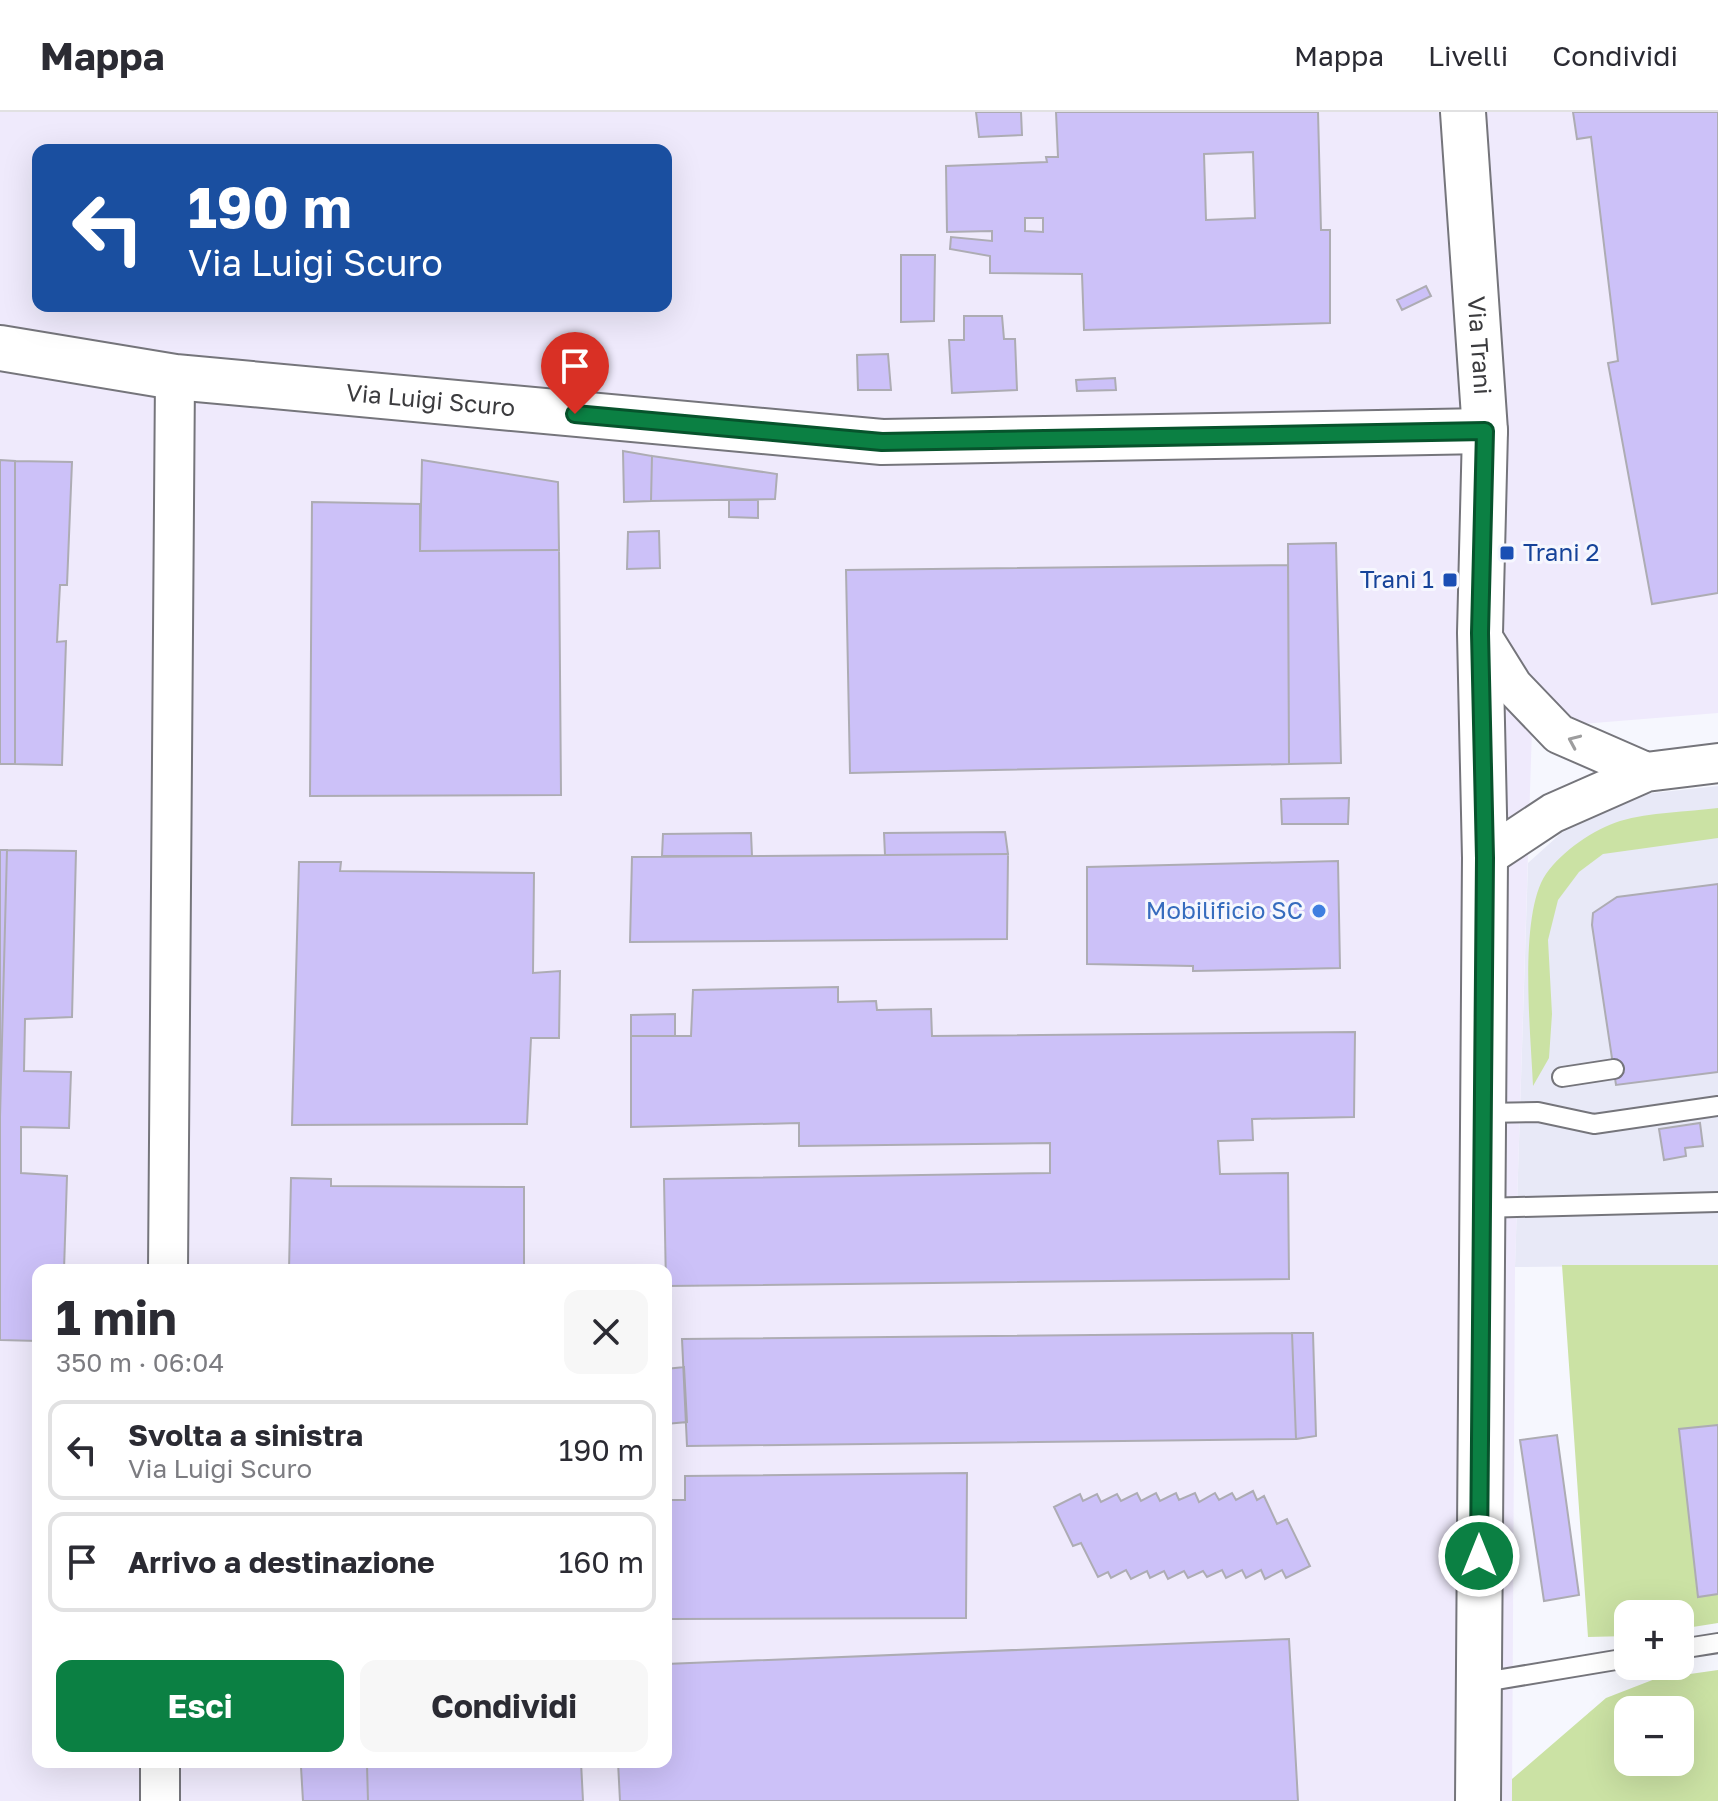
<!DOCTYPE html>
<html lang="it">
<head>
<meta charset="utf-8">
<style>
  body { margin:0; font-family:"Golos Text",sans-serif; background:#f7f7f7; color:#2b2b33; height:100vh; display:flex; flex-direction:column; font-size:30px; white-space:nowrap }
  * { box-sizing:border-box; margin:0 }
  p { font-size:26px; color:#7c7c81 }
  .icon { flex:none; width:44px; height:44px; fill:none; stroke:currentColor; stroke-width:2; stroke-linecap:round; stroke-linejoin:round }
  .map { position:relative; flex:1; overflow:hidden }
  .drawer { position:absolute; left:32px; top:1152px; width:640px; height:504px; display:flex; flex-direction:column; background:#fff; border-radius:16px; box-shadow:0 8px 32px #0002 }
  .drawer>* { flex:none }
  .banner { position:absolute; left:32px; top:32px; width:640px; height:168px; border-radius:16px; box-shadow:0 8px 32px #0002; background:#1a4fa0; color:#fff; overflow:hidden }
  .buttons { position:absolute; left:1614px; top:1488px; display:grid; gap:16px }
  .buttons a { display:grid; place-items:center; width:80px; height:80px; border-radius:16px; background:#fff; box-shadow:0 8px 32px #0002; font-size:40px }
  .pin { position:absolute; display:grid; place-items:center; width:68px; height:68px; color:#fff; margin:-82px -34px; border-radius:50% 50% 50% 0; rotate:-45deg; box-shadow:0 0 8px #0007 }
  .pin .icon { rotate:45deg }
  .me { position:absolute; width:88px; margin:-44px; rotate:0deg; stroke-linejoin:round; filter:drop-shadow(0 0 6px #0008) }
  .turn { display:flex; align-items:center; gap:28px; height:168px; padding:0 24px; font-size:36px }
  .turn .icon { width:104px; height:104px; stroke-width:2.5 }
  .turn b { display:block; font-size:56px; line-height:68px }
  .round { display:grid; place-items:center; flex:none; width:84px; height:84px; border-radius:16px; background:#f7f7f7 }
  .head { display:flex; align-items:center; justify-content:space-between; height:136px; padding:0 24px }
  h1 { font-size:48px; font-weight:700; line-height:60px }
  .button { display:flex; gap:16px; margin-top:auto; padding:16px 24px }
  .button a { flex:1; height:92px; border-radius:16px; background:#0b8043; color:#fff; font-size:32px; font-weight:700; line-height:92px; text-align:center }
  .button a+a { background:#f7f7f7; color:#2b2b33 }
  ul { padding:0; list-style:none }
  li { display:flex; align-items:center; gap:24px; height:100px; margin:0 16px 12px; padding:0 8px; border:4px solid #e1e1e2; border-radius:16px }
  li div { flex:1 }
  li b { display:block; font-size:30px }
  li em { font-style:normal }
  header { display:flex; align-items:center; gap:48px; box-sizing:border-box; height:112px; padding:0 40px; background:#fff; border-bottom:2px solid #e1e1e2 }
  header strong { font-size:38px }
  nav { display:flex; gap:44px; margin-inline-start:auto; font-size:28px }
  .map>svg:first-child { display:block }
  .built { fill:#e8e9f7 }
  .industrial { fill:#efeafc; fill-rule:evenodd }
  .green { fill:#cbe2a4; fill-rule:evenodd }
  .building { fill:#ccc1f8; stroke:#adacb3; stroke-width:2; fill-rule:evenodd }
  .lines { fill:none; stroke-linecap:round; stroke-linejoin:round }
  .service-casing { stroke:#75757b; stroke-width:22 }
  .minor-casing { stroke:#75757b; stroke-width:42 }
  .secondary-casing { stroke:#75757b; stroke-width:48 }
  .service { stroke:#fff; stroke-width:18 }
  .minor { stroke:#fff; stroke-width:38 }
  .secondary { stroke:#fff; stroke-width:44 }
  .oneway { stroke:#9d9d9e }
  .route-casing { stroke:#07532c; stroke-width:20 }
  .route { stroke:#0b8043; stroke-width:14 }
  .transit-dot { fill:#1a4fb4; stroke:#f6f7fe; stroke-width:3 }
  .shop-dot { fill:#3f7fe0; stroke:#f6f7fe; stroke-width:3 }
  .labels { text-anchor:middle; stroke-width:6; stroke-linejoin:round; paint-order:stroke }
  .street-label { font-size:24px; fill:#3b3b3e; stroke:#f6f7fe }
  .transit-label { font-size:24px; fill:#164399; stroke:#f6f7fe; text-anchor:start }
  .shop-label { font-size:24px; fill:#366cbe; stroke:#f6f7fe; text-anchor:end }
</style>
</head>
<body>
<header>
<strong>Mappa</strong>
<nav><a>Mappa</a><a>Livelli</a><a>Condividi</a></nav>
</header>
<div class="map">
<svg width="1718" height="1689" viewBox="0 0 1718 1689">
  <rect width="100%" height="100%" fill="#f6f7fe"/>
  <path class="built" d="M1718 674V1153L1515 1155 1528 751 1569 714 1626 684Z"/>
  <path class="industrial" d="M0 0H1718V601L1532 616 1515 1155 1512 1689H0ZM38 38H666V194H38ZM38 1158H666V1650H38Z"/>
  <path class="green" d="M1718 696V726L1603 742 1579 760 1558 788 1548 828 1552 902 1549 946 1533 974C1531 924 1518 803 1546 762 1562 739 1594 717 1620 709 1650 700 1687 700 1718 696Z
    M1562 1153H1718V1511L1680 1517V1502H1628V1524L1588 1525Z
    M1718 1558V1689H1512V1667L1606 1586 1655 1567ZM1628 1598H1680V1650H1628Z"/>
  <path class="building" d="M976 0H1021L1022 23 979 25Z
    M1056 0H1318L1321 118H1330V211L1084 218 1082 162 990 161V144L950 137 951 125 992 129V119L947 120 946 54 1047 50 1046 45H1058ZM1253 40 1255 106 1206 108 1204 42ZM1025 106H1043V120L1025 119Z
    M1573 0H1718V481L1652 492 1608 251 1618 249 1591 25 1577 27Z
    M901 143H935L934 209 901 210Z
    M1426 174 1431 184 1402 198 1397 188Z
    M964 204H1002L1004 227H1015L1017 278 952 281 949 228H964Z
    M888 242 891 278H858L857 243Z
    M1115 266 1116 278 1077 279 1076 268Z
    M623 339 652 344 651 389 624 390Z
    M652 344 777 362 775 387 651 389Z
    M0 348 15 349V652H0Z
    M422 348 558 370 559 438 420 439Z
    M15 349 72 350 67 473H60L57 530 66 529 62 653 15 652Z
    M729 388H758V406L729 405Z
    M312 390 420 392V439L559 438 561 683 310 684Z
    M659 419 660 456 627 457 628 420Z
    M1336 431 1341 651 1289 652 1288 432Z
    M1288 453 1289 652 850 661 846 458Z
    M1349 686 1348 712H1282L1281 687Z
    M1005 720 1008 742 885 743 884 721Z
    M751 721 752 744H662L663 722Z
    M0 738H7L0 1005Z
    M7 738 76 739 72 905 25 907 24 959 71 960 69 1016 21 1015V1061L67 1064 64 1158H38V1229L0 1228V1005Z
    M1008 742 1007 827 630 830 632 745Z
    M1338 749 1340 856 1193 859V854L1087 852V755Z
    M299 750H341L340 759 534 761 533 861 560 859 559 926H531L527 1012 292 1013Z
    M1718 772V960L1616 973 1592 813 1593 801 1617 785Z
    M838 875V890L876 889 877 898 931 897 932 924 1355 920 1354 1005 1252 1007 1253 1028 1218 1029 1220 1062 1288 1061 1289 1167 666 1174 664 1067 1050 1061V1031L799 1034V1011L631 1015V924H691L693 878Z
    M675 902V924H631V903Z
    M1700 1011 1703 1034 1685 1036 1686 1044 1664 1048 1659 1017Z
    M291 1066 331 1067V1074L524 1075V1158H289Z
    M1292 1221H1313L1316 1324 1296 1327Z
    M1292 1221 1296 1327 687 1334 682 1227Z
    M684 1255 687 1310 666 1312V1257Z
    M1718 1313V1482L1698 1485 1679 1317Z
    M1557 1323 1579 1483 1544 1489 1520 1328Z
    M967 1361 966 1506 666 1507V1388H685V1364Z
    M1253 1379 1257 1388 1264 1384 1277 1412 1287 1407 1310 1454 1286 1466 1282 1458 1265 1467 1261 1458 1246 1466 1242 1458 1226 1466 1222 1458 1207 1465 1203 1459 1188 1466 1184 1459 1168 1467 1164 1459 1150 1466 1147 1459 1131 1467 1126 1458 1111 1466 1108 1460 1098 1465 1081 1431 1073 1434 1054 1395 1080 1382 1083 1389 1097 1382 1101 1390 1117 1382 1121 1389 1137 1381 1141 1389 1156 1381 1160 1389 1176 1381 1179 1388 1195 1381 1199 1390 1215 1381 1219 1388 1232 1381 1236 1388Z
    M1289 1527 1298 1689H620L618 1650H666V1552Z
    M434 1650H581L583 1689H368L367 1653Z
    M367 1653 368 1689H303L301 1655Z"/>
  <g class="lines">
    <g class="service-casing">
      <path id="service" d="M1562 965 1614 957
        M1483 1001 1538 1000 1594 1012 1718 994
        M1481 1096 1718 1090
        M1680 1537 1718 1531
        M1478 1571 1628 1546"/>
    </g>
    <g class="minor-casing">
      <path id="minor" d="M1480 521 1513 574 1559 622 1646 660
        M1485 746 1553 701 1646 660 1718 651
        M168 1158 175 265
        M160 1689V1650"/>
    </g>
    <g class="secondary-casing">
      <g id="secondary">
        <path id="s1" d="M1463 0 1485 319 1480 521 1485 746 1478 1689"/>
        <path id="s2" d="M0 236 175 265 882 330 1485 319"/>
      </g>
    </g>
    <use href="#service" class="service"/>
    <use href="#minor" class="minor"/>
    <use href="#secondary" class="secondary"/>
  </g>
  <defs><path id="oneway-chevron" d="M-2-3.5L2.5 0L-2 3.5" fill="none" stroke-width="1.6" stroke-linecap="round" stroke-linejoin="round" transform="scale(2)"/></defs>
  <use class="oneway" href="#oneway-chevron" transform="translate(1574 629) rotate(-156)"/>
  <g class="lines">
    <g class="route-casing">
      <path id="route" d="M575 302 882 330 1485 319 1480 521 1485 746 1479 1444"/>
    </g>
    <use href="#route" class="route"/>
  </g>
  <g class="transit-dot">
    <rect x="1499" y="433" width="16" height="16" rx="4"/>
    <rect x="1442" y="460" width="16" height="16" rx="4"/>
  </g>
  <circle class="shop-dot" cx="1319" cy="799" r="8"/>
  <g class="labels">
    <g class="street-label">
      <text dy="8" stroke="none"><textPath href="#s1" startOffset="234">Via Trani</textPath></text>
      <text dy="8" stroke="none"><textPath href="#s2" startOffset="434">Via Luigi Scuro</textPath></text>
    </g>
    <g class="transit-label">
      <text x="1523" y="449">Trani 2</text>
      <text x="1434" y="476" text-anchor="end">Trani 1</text>
    </g>
    <g class="shop-label">
      <text x="1303" y="807">Mobilificio SC</text>
    </g>
  </g>
</svg>
<div class="buttons">
<a>+</a>
<a>−</a>
</div>
<div class="pin" style="left:575px;top:302px;background:#d93025"><svg class="icon" aria-label="arrive" viewBox="0 0 24 24"><path d="M6 21V4h12l-3 4 3 4H6"/></svg></div>
<svg class="me" style="left:1479px;top:1444px" viewBox="-20 -20 40 40"><circle r="17" fill="#0b8043" stroke="#fff" stroke-width="3"/><path d="M0-11L8 9 0 5-8 9z" fill="#fff"/></svg>
<div class="banner">
<div class="turn"><svg class="icon" aria-label="left" viewBox="0 0 24 24"><path d="M17 20v-9H6M10 6l-5 5 5 5"/></svg><div><b>190 m</b>Via Luigi Scuro</div></div>
</div>
<section class="drawer">
<div class="head"><div><h1>1 min</h1><p>350 m · 06:04</p></div><a class="round"><svg class="icon" aria-label="close" viewBox="0 0 24 24"><path d="M6 6l12 12M18 6L6 18"/></svg></a></div>
<ul>
<li><svg class="icon" aria-label="left" viewBox="0 0 24 24"><path d="M17 20v-9H6M10 6l-5 5 5 5"/></svg><div><b>Svolta a sinistra</b><p>Via Luigi Scuro</p></div><em>190 m</em></li>
<li><svg class="icon" aria-label="arrive" viewBox="0 0 24 24"><path d="M6 21V4h12l-3 4 3 4H6"/></svg><div><b>Arrivo a destinazione</b></div><em>160 m</em></li>
</ul>
<div class="button"><a>Esci</a><a>Condividi</a></div>
</section>
</div>
</body>
</html>
